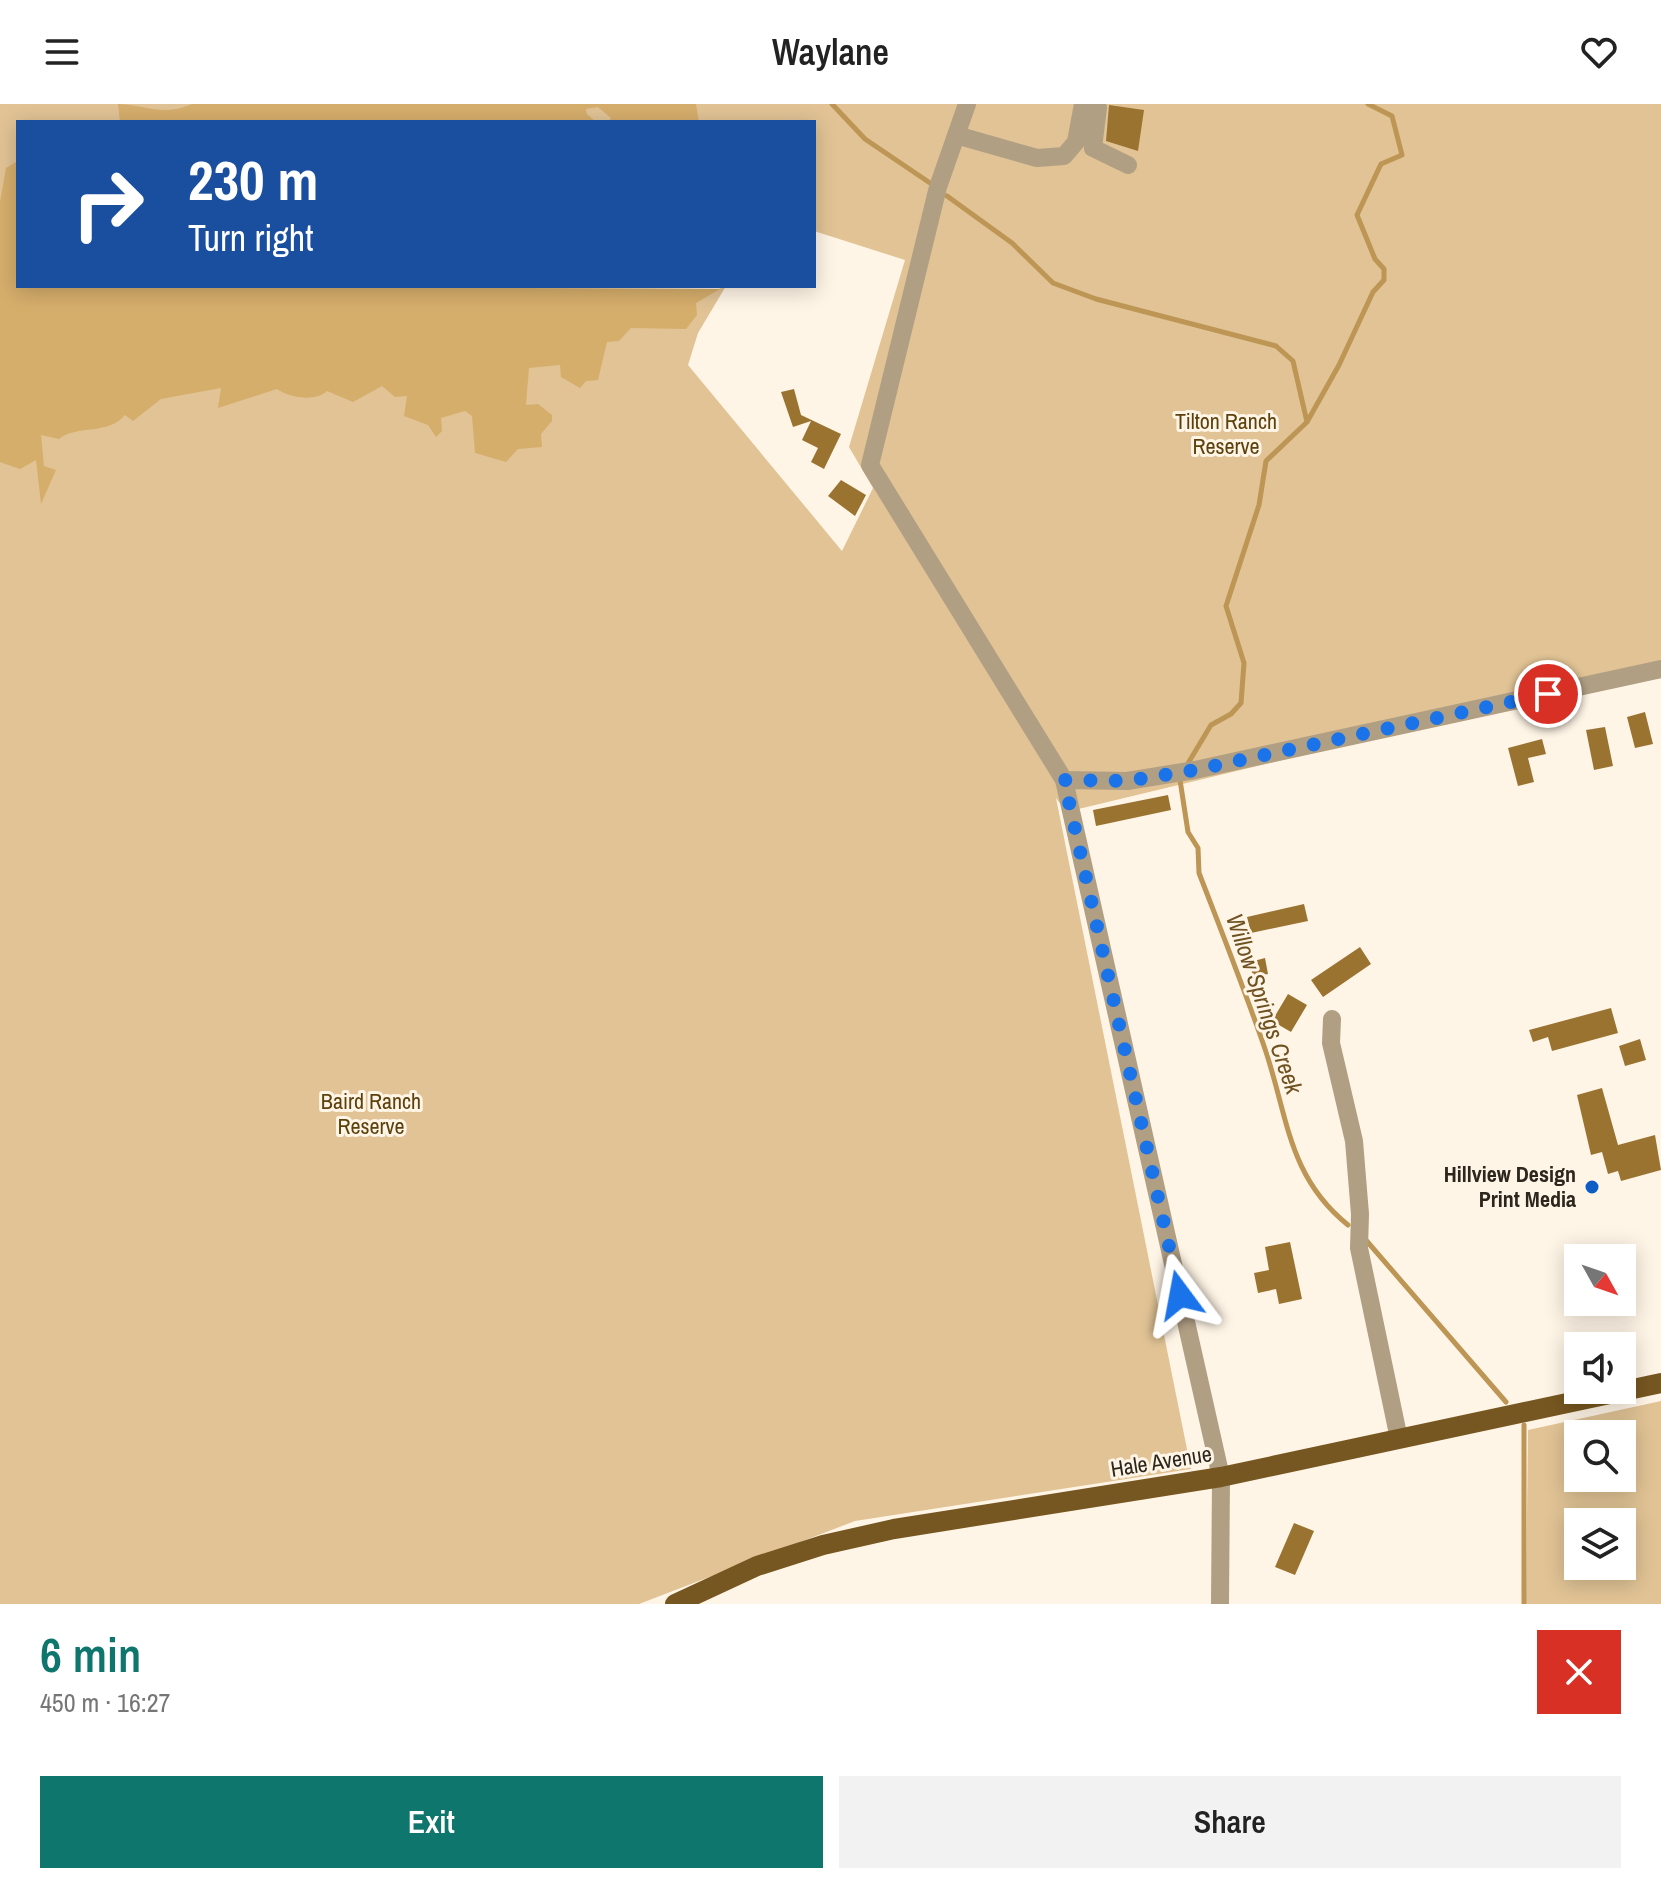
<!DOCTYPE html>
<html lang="en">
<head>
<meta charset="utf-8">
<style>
  body { margin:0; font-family:"Archivo Narrow",sans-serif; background:#f2f2f2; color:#222; height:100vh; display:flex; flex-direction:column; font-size:30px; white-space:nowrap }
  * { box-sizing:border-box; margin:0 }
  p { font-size:26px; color:#767676 }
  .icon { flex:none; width:44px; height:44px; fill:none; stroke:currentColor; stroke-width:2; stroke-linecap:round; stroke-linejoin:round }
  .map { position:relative; height:1500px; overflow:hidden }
  .side { display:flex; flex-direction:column; background:#fff; flex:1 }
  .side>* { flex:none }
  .hud { position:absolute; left:16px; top:16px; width:800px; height:168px; border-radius:0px; box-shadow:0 4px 20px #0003; background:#1a4fa0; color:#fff; overflow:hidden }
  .needle { width:52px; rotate:130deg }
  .buttons { position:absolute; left:1564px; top:1140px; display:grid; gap:16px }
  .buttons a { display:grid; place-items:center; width:72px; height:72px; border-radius:0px; background:#fff; box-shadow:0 4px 20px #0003; font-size:40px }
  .pin { position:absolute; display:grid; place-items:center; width:68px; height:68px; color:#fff; margin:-34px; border:4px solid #fff; border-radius:50%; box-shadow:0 2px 8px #0007 }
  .me { position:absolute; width:88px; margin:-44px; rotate:347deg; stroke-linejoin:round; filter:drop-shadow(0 0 6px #0008) }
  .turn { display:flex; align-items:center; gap:28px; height:168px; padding:0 40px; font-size:36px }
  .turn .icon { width:104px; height:104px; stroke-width:2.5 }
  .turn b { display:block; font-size:56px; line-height:68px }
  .round { display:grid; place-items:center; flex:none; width:84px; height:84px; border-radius:0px; background:#f2f2f2 }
  .headline { display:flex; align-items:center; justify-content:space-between; height:136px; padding:0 40px }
  h1 { font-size:48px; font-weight:600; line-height:60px; color:#0f766e }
  .button { display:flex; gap:16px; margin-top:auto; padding:16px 40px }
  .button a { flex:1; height:92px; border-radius:0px; background:#0f766e; color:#fff; font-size:32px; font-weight:600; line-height:92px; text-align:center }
  .button a+a { background:#f2f2f2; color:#222 }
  header { display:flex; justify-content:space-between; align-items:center; height:104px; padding:0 40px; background:#fff; font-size:36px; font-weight:600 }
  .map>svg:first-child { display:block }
  .green { fill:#e1c395; fill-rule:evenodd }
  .forest { fill:#d6ae6c }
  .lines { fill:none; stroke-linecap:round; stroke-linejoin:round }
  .stream { stroke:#bd9554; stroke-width:5 }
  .building { fill:#9a7331 }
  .minor { stroke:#b19f84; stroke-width:18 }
  .major { stroke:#775721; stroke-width:20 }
  .route { stroke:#1a73e8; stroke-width:14; stroke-dasharray:0 25.2 }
  .poi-dot { fill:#0c5dc6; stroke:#fff5e6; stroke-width:3 }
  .labels { text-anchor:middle; stroke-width:6; stroke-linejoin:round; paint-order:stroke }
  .park-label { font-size:22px; fill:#5d410c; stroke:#fff5e6 }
  .poi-label { font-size:22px; font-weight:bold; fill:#2c261d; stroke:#fff5e6; text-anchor:end }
  .street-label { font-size:22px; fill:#2c261d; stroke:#fff5e6 }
  .water-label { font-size:24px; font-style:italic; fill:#6f5221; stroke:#fff5e6 }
</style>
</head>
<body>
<header><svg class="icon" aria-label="menu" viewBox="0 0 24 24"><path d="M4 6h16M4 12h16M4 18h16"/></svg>Waylane<svg class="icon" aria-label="heart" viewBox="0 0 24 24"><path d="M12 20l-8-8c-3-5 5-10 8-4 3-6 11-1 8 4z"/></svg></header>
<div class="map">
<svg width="1661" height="1500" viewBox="0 0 1661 1500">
  <rect width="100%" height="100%" fill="#fff5e6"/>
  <path class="green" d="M0 0H1661V565L1066 708 1056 694 1191 1365 855 1417 639 1500H0ZM18 18H814V127L905 156 849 343 873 384 842 447 688 261 698 229 726 182 719 185 18 182Z
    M1661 1297V1500H1526L1528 1326ZM1622 1330V1374H1578V1330ZM1622 1418V1462H1578V1418Z"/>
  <path class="forest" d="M118 0C147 1 162 13 192 0H696L699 18H608L611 14 598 3 586 5 587 10 596 18H120Z
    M18 57V182L720 185 696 199 697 211 686 225 631 224 619 237 607 238 598 276 586 277 580 284 561 273 560 261 529 264 526 301 538 300 552 311V317L541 330 542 343 518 345 506 358 475 349 472 312 465 307 441 314 442 327 436 333 428 321 404 312 407 292 395 293 382 282 353 298 327 287C316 298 289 294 277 285L218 304 221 284 161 295 133 317 125 311C107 332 78 320 59 335L41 331 44 362 56 366 41 400 36 356 20 365 0 358V98L6 64Z"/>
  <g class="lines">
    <path class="stream" d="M832 0 865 35 933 81
      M947 92 1012 139 1053 179 1096 195 1276 242 1293 257 1307 318
      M1187 661 1211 621 1231 610 1241 599 1244 559 1226 502 1259 401 1266 357 1307 318 1339 261 1373 188 1384 176V165L1375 155 1357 111 1381 60 1402 51 1392 12 1368 0
      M1180 676 1188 728 1198 744 1199 769C1221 826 1244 884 1264 942 1288 1011 1287 1072 1348 1121
      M1365 1135 1506 1298
      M1524 1500V1321"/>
  </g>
  <path class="building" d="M1109 1 1144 6 1138 47 1106 37Z
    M794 285 801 311 841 330 824 365 811 358 818 344 802 336 811 317 793 323 781 288Z
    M841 376 866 391 855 412 828 392Z
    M1645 608 1653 640 1635 644 1627 613Z
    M1605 623 1613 662 1594 666 1586 626Z
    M1542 635 1546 650 1528 654 1534 678 1518 682 1508 644Z
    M1168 691 1171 706 1096 722 1093 706Z
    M1304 800 1308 817 1251 829 1247 813Z
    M1360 843 1371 860 1323 893 1311 876Z
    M1265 854 1268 870 1253 873 1250 858Z
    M1288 890 1307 901 1291 928 1272 917Z
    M1611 904 1618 929 1552 947 1548 933 1533 938 1529 926Z
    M1640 935 1646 956 1625 962 1619 942Z
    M1602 984 1618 1041 1655 1031 1661 1066 1621 1077 1618 1067 1608 1070 1602 1048 1591 1051 1577 991Z
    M1290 1138 1302 1195 1279 1200 1276 1185 1258 1189 1254 1169 1269 1166 1265 1143Z
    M1294 1419 1314 1427 1295 1471 1275 1463Z"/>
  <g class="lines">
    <path class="minor" d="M967 0 938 83 870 361 1064 676 1221 1373 1220 1500
      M1093 0 1098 4 1093 44 1128 61
      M956 31 1037 54 1064 52 1076 38 1083 0
      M1064 676 1127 677 1195 666 1661 565
      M1332 915 1331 939 1354 1037 1360 1110 1359 1144 1399 1335"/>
    <path class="major" d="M675 1500 757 1462 823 1441 894 1425 1221 1373 1661 1279"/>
  </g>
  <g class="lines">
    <path class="route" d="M1180 1191 1064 676 1127 677 1195 666 1548 590"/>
  </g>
  <circle class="poi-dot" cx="1592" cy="1083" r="8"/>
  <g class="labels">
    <g class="park-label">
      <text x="1226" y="325">Tilton Ranch<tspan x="1226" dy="25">Reserve</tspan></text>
      <text x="371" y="1005">Baird Ranch<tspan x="371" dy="25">Reserve</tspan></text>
    </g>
    <g class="poi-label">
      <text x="1576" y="1078">Hillview Design<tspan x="1576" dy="25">Print Media</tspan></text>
    </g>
    <g class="street-label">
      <text transform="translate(1161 1357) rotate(-9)" y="8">Hale Avenue</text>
    </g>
    <g class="water-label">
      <text transform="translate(1264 900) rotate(71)" y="8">Willow Springs Creek</text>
    </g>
  </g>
</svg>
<div class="buttons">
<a><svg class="needle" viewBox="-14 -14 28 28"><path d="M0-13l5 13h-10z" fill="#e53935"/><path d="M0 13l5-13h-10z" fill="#767676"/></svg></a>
<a><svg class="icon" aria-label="sound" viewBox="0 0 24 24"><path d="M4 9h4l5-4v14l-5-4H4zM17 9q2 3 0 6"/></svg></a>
<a><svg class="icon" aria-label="search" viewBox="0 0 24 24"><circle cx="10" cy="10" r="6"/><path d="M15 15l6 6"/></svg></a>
<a><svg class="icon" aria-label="layers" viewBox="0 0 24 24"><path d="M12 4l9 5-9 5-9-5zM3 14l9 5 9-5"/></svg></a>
</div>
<div class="pin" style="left:1548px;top:590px;background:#d93025"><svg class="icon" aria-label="arrive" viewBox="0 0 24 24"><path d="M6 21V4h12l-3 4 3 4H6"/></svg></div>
<svg class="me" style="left:1180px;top:1191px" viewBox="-20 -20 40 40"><path d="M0-17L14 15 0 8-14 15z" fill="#1a73e8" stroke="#fff" stroke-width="4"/></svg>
<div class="hud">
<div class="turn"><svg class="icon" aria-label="right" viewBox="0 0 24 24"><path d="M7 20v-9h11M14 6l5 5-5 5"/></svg><div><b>230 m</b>Turn right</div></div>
</div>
</div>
<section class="side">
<div class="headline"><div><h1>6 min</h1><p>450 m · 16:27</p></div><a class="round" style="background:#d93025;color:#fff"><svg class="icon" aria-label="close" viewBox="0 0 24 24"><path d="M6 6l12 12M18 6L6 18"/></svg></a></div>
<div class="button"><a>Exit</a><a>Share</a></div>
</section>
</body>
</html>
